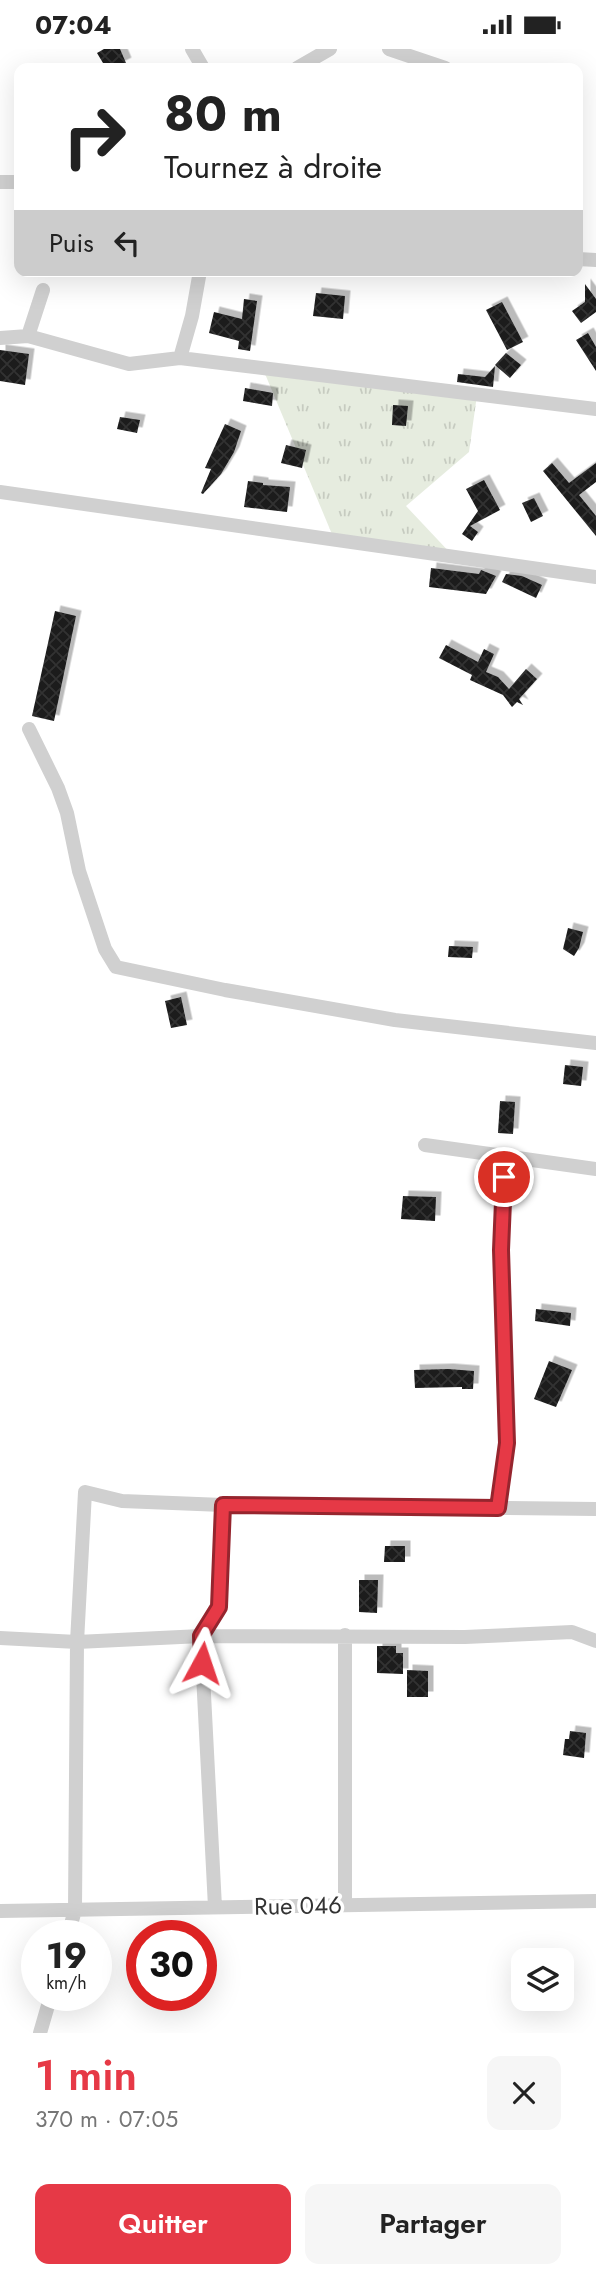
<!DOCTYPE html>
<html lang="fr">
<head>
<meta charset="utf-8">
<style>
  body { margin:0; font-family:Jost,sans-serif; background:#f6f6f6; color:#222; height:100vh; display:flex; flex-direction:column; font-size:26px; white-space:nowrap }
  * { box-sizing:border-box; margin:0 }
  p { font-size:23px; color:#767676 }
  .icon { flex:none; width:38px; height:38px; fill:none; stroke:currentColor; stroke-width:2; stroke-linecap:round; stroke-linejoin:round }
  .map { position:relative; height:1984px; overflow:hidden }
  .side { display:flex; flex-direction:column; background:#fff; flex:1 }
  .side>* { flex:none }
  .banner { position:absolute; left:14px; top:14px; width:569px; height:214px; border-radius:14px; box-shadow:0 7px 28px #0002; background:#fff; color:#222; overflow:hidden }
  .buttons { position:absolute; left:511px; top:1899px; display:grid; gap:14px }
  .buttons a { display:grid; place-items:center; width:63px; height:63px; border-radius:14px; background:#fff; box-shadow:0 7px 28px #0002; font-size:35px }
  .speed { position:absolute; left:21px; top:1871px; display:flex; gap:14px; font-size:35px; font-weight:700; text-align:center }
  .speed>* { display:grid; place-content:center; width:91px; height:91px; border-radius:50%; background:#fff; box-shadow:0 7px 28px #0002; line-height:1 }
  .speed small { font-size:18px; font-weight:400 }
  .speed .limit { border:10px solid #d22; background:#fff; color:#111 }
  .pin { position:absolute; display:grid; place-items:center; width:60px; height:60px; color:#fff; margin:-30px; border:4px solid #fff; border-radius:50%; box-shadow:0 2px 7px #0007 }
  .me { position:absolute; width:77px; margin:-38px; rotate:5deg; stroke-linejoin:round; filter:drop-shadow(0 0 5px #0008) }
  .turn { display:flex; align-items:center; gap:24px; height:147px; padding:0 35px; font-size:32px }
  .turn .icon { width:91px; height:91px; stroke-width:2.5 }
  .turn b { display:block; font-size:49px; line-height:60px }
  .then { display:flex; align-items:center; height:66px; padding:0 35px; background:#0003; gap:14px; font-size:26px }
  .round { display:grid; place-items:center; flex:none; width:74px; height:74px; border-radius:14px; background:#f6f6f6 }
  .headline { display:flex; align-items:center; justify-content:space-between; height:119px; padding:0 35px }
  h1 { font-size:42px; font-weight:600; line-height:52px; color:#e63946 }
  .action { display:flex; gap:14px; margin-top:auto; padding:14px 35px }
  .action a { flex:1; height:80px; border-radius:14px; background:#e63946; color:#fff; font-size:28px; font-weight:600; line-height:80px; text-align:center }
  .action a+a { background:#f6f6f6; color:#222 }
  .status { display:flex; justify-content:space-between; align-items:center; height:49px; padding:0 35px; background:#fff; direction:ltr }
  .status svg { height:19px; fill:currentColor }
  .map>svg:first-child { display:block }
  .grass { fill:url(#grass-tufts) }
  .building { fill:url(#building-cross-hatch); filter:url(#shadow) }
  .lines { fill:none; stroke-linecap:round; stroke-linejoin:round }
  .minor { stroke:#d0d0d0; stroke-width:14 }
  .route-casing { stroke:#96252e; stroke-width:18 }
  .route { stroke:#e63946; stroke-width:12 }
  .labels { text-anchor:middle; stroke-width:7; stroke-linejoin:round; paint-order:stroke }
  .street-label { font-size:24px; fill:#333; stroke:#fff }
</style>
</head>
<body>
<div class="status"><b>07:04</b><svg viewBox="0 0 49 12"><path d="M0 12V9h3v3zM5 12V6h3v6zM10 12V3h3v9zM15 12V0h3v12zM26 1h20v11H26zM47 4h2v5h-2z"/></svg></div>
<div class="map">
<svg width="596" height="1984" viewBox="0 0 596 1984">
  <defs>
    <pattern id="grass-tufts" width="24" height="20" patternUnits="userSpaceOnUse" patternTransform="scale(1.75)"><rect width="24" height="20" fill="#e6ecdf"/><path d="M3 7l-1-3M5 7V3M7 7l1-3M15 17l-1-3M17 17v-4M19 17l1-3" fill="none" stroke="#c6cbc0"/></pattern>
    <pattern id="building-cross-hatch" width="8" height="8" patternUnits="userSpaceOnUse" patternTransform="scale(1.75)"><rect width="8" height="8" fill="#1a1a1a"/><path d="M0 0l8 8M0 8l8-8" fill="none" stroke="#333"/></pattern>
    <filter id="shadow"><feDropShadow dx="5.5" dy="-5.5" stdDeviation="0" flood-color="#0004"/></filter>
  </defs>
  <rect width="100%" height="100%" fill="#fff"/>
  <path class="grass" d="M263 320 477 346 469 403 406 457 454 508 334 490Z"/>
  <path class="building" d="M104 0H120L126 14 116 19H106L97 4Z
    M585 235 596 250V263L581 274 572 262 585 253Z
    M316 244 345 247 343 270 313 267Z
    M244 250 257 252 250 302 238 300 239 292 209 284 214 263 242 270Z
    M502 253 523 293 507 301 486 261Z
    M588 284 596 298V322L576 291Z
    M0 301 29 305 25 336 0 332Z
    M506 304 521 316 510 329 495 316Z
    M495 317 493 338 457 333 458 325 485 328Z
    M245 339 273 344 272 357 243 352Z
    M393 356 408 357 406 377 392 376Z
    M120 368 140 371 137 384 117 380Z
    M225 375 241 382 234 403 221 425 203 445 201 444 211 420 205 419Z
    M286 396 306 401 302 419 281 414Z
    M552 414 569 434 596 414V433L579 446 596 467V487L543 422Z
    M484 431 500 461 470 477 478 483 472 492 462 485 478 462 466 440Z
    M248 432 263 434V436L290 438 287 463 244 458Z
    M534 449 543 467 531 473 522 454Z
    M431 519 479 525 481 521 496 527 486 545 429 538Z
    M506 525 522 527 542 536 536 549 502 533Z
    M55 562 76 567 54 672 32 667Z
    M446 596 478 613 484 600 494 605 486 623 498 628 509 640 526 620 537 630 519 650 523 656 517 653 512 658 503 646 470 631 472 626 439 609Z
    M568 879 583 883 579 899 574 907 563 900Z
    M449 897 473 898 472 909 448 908Z
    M181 948 187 976 171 979 165 952Z
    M565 1016 583 1018 581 1037 563 1035Z
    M500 1052 515 1053 513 1085 498 1084Z
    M403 1147 436 1148 435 1172 401 1170Z
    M536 1260 571 1264 570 1277 535 1272Z
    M549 1312 572 1321 556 1358 534 1350Z
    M448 1320 474 1322 473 1340H462V1338L415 1339 414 1321Z
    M385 1497H405V1513H384Z
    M359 1531H378L377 1564 359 1563Z
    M377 1597H396V1604H403V1625L377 1624Z
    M407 1621 428 1622V1648H407Z
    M570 1682 586 1684 584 1709 563 1706 565 1690H569Z"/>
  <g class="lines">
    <path class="minor" d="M192 0 203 19
      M389 0 445 19
      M297 19 330 0
      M0 133H19
      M578 210 596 211
      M28 287 43 241
      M0 289 28 287 129 315 180 309 596 360
      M180 309 192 267 200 222
      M0 443 596 528
      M29 680 58 739 67 764 79 822 105 900 116 918 225 941 395 971 596 994
      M425 1096 596 1120
      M498 1459 507 1394 501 1201 506 1108
      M345 1586V1856
      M0 1589 77 1593 201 1587 465 1588 572 1583 596 1592
      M215 1858 201 1587 219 1558 223 1456
      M0 1862 596 1852
      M68 1886 75 1861 77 1593 85 1443 122 1452 223 1456 596 1460
      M40 1984 51 1946"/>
  </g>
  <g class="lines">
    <g class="route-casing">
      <path id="route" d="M202 1614 201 1587 219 1558 223 1456 498 1459 507 1394 501 1201 504 1128"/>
    </g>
    <use href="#route" class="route"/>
  </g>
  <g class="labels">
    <g class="street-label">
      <text transform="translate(298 1857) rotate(-1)" y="8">Rue 046</text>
    </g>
  </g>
</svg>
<div class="buttons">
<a><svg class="icon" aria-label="layers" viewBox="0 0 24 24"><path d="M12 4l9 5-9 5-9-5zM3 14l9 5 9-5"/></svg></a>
</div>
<div class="speed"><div>19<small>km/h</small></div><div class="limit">30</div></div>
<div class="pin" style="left:504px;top:1128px;background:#d93025"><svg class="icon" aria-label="arrive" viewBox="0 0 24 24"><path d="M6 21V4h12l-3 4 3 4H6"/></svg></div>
<svg class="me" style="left:202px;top:1614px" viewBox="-20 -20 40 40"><path d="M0-17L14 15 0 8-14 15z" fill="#e63946" stroke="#fff" stroke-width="4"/></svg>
<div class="banner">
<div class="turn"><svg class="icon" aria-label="right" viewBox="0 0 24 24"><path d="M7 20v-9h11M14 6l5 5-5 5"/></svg><div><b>80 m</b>Tournez à droite</div></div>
<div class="then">Puis<svg class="icon" aria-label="left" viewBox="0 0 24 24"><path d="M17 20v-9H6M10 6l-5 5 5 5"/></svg></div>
</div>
</div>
<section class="side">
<div class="headline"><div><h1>1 min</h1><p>370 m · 07:05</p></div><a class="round"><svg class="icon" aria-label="close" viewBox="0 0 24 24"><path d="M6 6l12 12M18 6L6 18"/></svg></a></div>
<div class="action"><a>Quitter</a><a>Partager</a></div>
</section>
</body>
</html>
